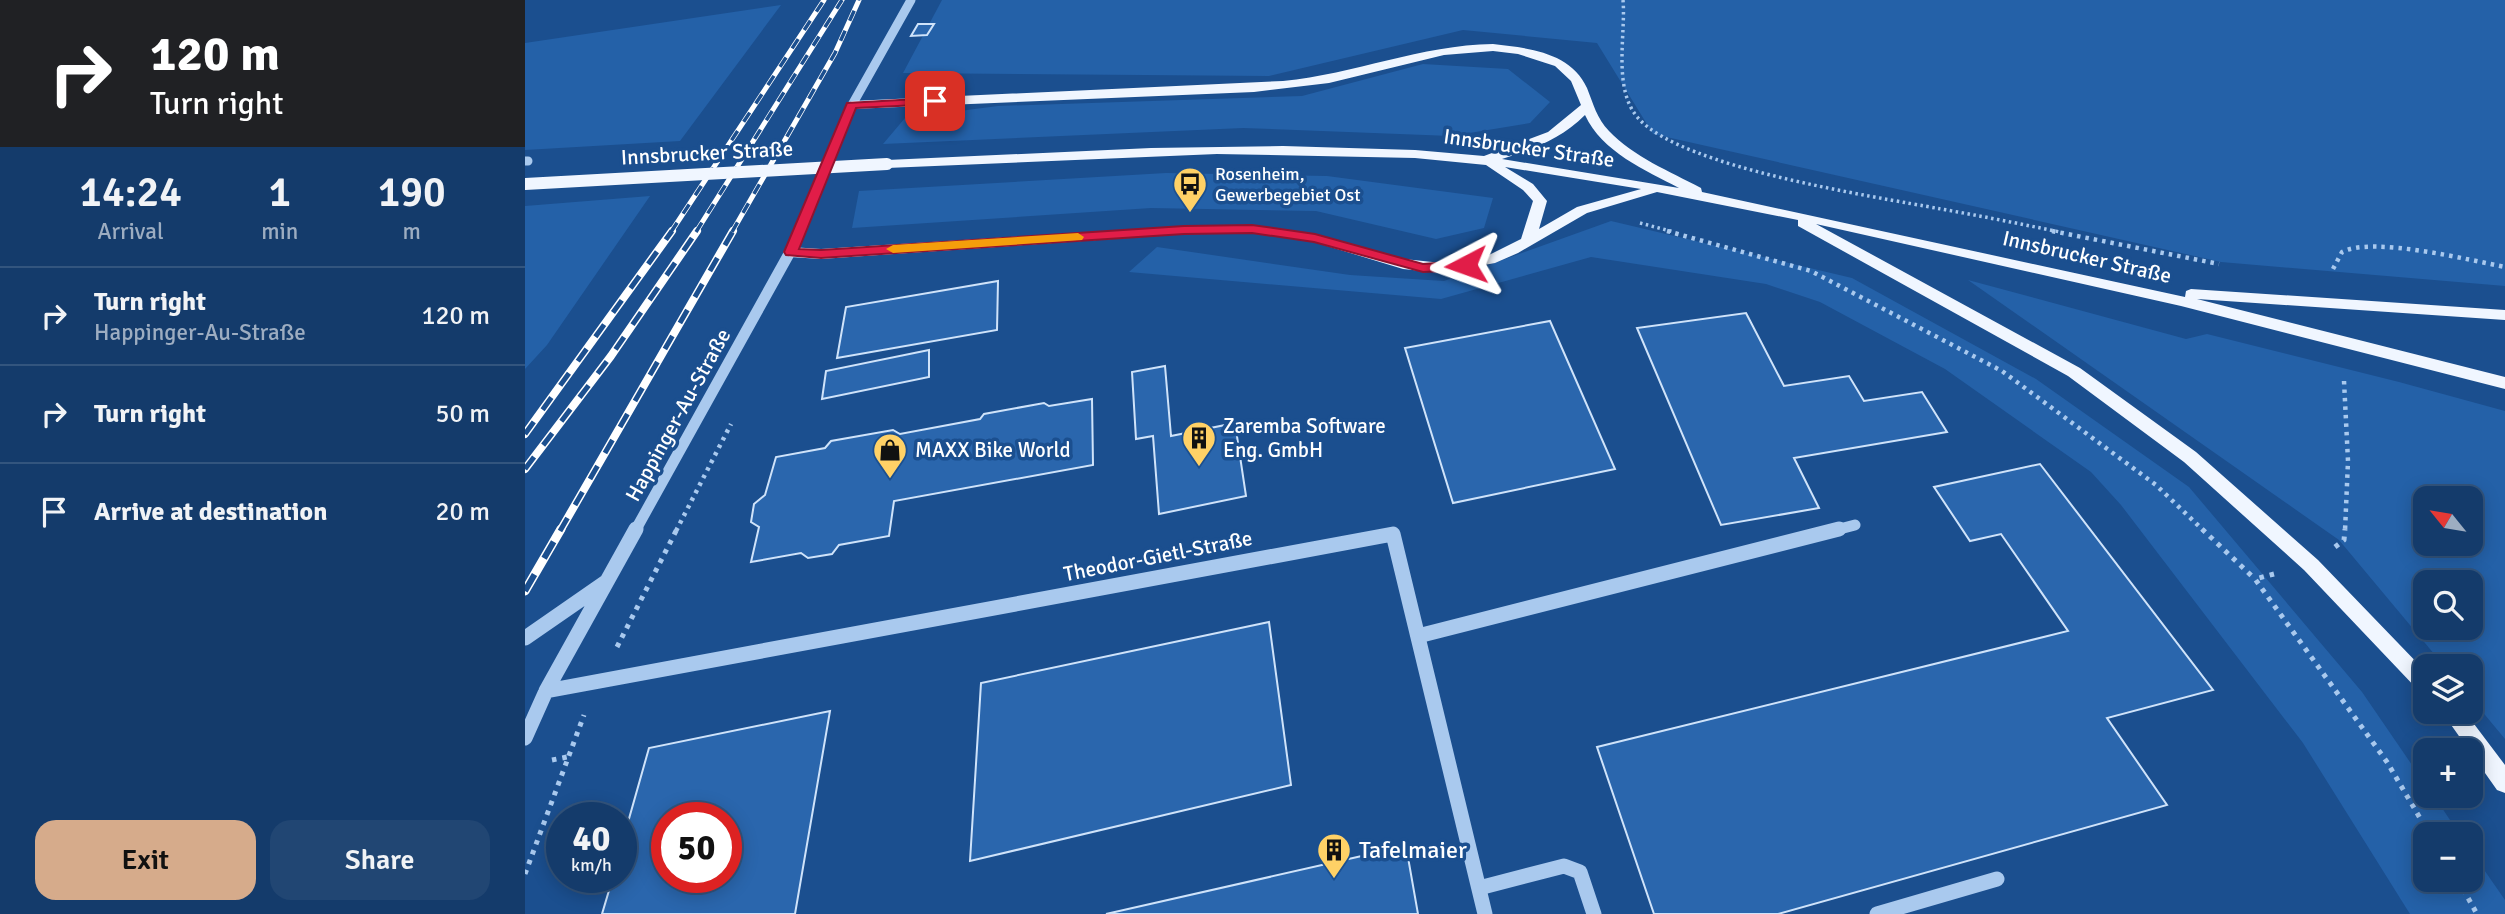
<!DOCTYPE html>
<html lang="en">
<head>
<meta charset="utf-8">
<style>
  body { margin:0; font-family:Signika,sans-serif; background:#214673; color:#f1f3f6; height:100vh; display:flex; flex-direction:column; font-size:26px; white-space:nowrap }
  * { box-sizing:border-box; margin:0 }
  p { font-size:23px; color:#9dadc1 }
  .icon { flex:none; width:38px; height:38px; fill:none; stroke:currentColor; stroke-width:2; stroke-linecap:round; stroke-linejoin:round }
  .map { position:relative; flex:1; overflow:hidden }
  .panel { display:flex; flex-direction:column; background:#143b6b; width:525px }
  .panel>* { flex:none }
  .top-card { background:#202124; color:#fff; overflow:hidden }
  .needle { width:46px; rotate:300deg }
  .fabs { position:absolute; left:1888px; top:486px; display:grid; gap:14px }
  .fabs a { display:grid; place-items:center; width:70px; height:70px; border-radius:14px; background:#143b6b; box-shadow:0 4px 18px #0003,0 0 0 2px #33557e; font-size:35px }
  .speed { position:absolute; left:21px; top:802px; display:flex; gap:14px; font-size:35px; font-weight:700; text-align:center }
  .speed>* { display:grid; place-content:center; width:91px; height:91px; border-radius:50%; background:#143b6b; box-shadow:0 4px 18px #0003,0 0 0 2px #33557e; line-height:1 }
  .speed small { font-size:18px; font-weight:400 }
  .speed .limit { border:10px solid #d22; background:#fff; color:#111 }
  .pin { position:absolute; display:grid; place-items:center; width:60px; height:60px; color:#fff; margin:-30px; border-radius:14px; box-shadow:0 4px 10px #0006 }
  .me { position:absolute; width:77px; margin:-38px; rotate:266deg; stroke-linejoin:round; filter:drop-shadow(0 0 5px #0008) }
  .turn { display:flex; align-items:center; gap:24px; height:147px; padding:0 35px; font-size:32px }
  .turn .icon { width:91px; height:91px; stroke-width:2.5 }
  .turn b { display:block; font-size:49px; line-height:60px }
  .eta { display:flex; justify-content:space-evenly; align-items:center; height:119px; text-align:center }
  .eta b { font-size:42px; font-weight:600; line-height:49px }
  .action { display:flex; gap:14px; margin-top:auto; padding:14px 35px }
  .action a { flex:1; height:80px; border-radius:21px; background:#d6ab8b; color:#111; font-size:28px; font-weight:600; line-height:80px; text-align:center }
  .action a+a { background:#214673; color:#f1f3f6 }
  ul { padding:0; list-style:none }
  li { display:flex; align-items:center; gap:21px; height:98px; padding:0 35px; border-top:2px solid #33557e }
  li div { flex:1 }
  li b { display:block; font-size:26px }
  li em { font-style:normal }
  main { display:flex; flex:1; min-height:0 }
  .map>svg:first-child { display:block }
  .green { fill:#2461a8; fill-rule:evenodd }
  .building { fill:#2a66ad; stroke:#cfe3fa; stroke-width:2; fill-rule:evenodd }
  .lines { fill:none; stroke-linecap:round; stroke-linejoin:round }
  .path-far2 { stroke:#a9c9ee; stroke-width:3.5; stroke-dasharray:2.5 3.5; stroke-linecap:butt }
  .path-far1 { stroke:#a9c9ee; stroke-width:4.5; stroke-dasharray:3.5 5; stroke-linecap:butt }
  .path { stroke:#a9c9ee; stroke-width:5; stroke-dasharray:4.5 6; stroke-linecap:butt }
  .minor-far2 { stroke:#a9c9ee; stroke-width:9 }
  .minor-far1 { stroke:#a9c9ee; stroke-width:11 }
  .minor { stroke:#a9c9ee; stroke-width:15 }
  .major { fill:#f0f6ff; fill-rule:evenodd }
  .rail-far2-casing { stroke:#fff; stroke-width:5 }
  .rail-far1-casing { stroke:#fff; stroke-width:8 }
  .rail-casing { stroke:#fff; stroke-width:9 }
  .rail-far2 { stroke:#1b4f8f; stroke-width:3.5; stroke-dasharray:11; stroke-linecap:butt }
  .rail-far1 { stroke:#1b4f8f; stroke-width:5; stroke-dasharray:15; stroke-linecap:butt }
  .rail { stroke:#1b4f8f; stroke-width:6; stroke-dasharray:19; stroke-linecap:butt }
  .major-bridge { stroke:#f0f6ff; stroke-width:12 }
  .route { fill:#e11d48; stroke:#92132f; stroke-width:2 }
  .slow { fill:#f59e0b }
  .labels { text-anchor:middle; stroke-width:7; stroke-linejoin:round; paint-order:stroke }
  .far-poi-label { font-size:18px; fill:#fff; stroke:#1b4f8f; text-anchor:start }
  .street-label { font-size:21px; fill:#fff; stroke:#1b4f8f }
  .poi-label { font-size:21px; fill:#fff; stroke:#1b4f8f; text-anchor:start }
  .near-poi-label { font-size:24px; fill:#fff; stroke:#1b4f8f; text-anchor:start }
</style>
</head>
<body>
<main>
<section class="panel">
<div class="top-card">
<div class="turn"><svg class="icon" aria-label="right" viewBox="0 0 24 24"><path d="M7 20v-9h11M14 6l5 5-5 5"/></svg><div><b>120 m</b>Turn right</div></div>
</div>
<div class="eta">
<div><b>14:24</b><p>Arrival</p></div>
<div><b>1</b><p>min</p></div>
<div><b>190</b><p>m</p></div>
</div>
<ul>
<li><svg class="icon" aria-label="right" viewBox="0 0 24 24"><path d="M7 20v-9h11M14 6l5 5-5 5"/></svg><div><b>Turn right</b><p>Happinger-Au-Straße</p></div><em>120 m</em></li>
<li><svg class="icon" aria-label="right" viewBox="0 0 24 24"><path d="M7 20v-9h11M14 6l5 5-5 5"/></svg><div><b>Turn right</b></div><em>50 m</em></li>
<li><svg class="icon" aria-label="arrive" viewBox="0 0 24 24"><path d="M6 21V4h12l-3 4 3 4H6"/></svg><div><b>Arrive at destination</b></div><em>20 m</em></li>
</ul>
<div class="action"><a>Exit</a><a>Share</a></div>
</section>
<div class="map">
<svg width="1980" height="914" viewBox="0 0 1980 914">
  <rect width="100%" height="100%" fill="#1b4f8f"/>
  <path class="green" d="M417 0H1980V286L1696 262 1128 134 1072 43 938 30 744 76 378 73Z
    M256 5 155 141 0 150V43Z
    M898 64 983 69 1025 102 1005 123 926 136 718 128 358 144 380 118 473 106 777 96Z
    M641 173 802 176 968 198 959 228 911 239 791 211 626 208 327 228 334 191Z
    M125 196 22 345 0 369V206Z
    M1086 221 1327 278 1511 379 1664 487 1837 692 1900 784V796H1909L1935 835H1900V880H1946V851L1980 900V914H1885L1778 743 1596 505 1566 472 1420 369 1295 302 1241 284 1066 257 916 299 604 272 632 247 825 275 919 281Z
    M1443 280 1661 339 1682 334 1874 382 1980 411V739L1946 698V667H1920L1814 540ZM1900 499H1946V544H1900ZM1900 583H1946V628H1900Z"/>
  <path class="building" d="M393 24H409L402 35 386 36Z
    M473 281 472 330 312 358 321 307Z
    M1221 313 1259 386 1324 376 1339 401 1397 392 1422 432 1269 458 1294 508 1196 525 1112 328Z
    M1025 321 1090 469 928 503 880 348Z
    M404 350V377L297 399 301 371Z
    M640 366 646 436 710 423 721 496 634 514 628 436 611 439 607 372Z
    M567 399 568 465 369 501 364 536 314 545 307 554 283 558 276 553 226 562 234 527 226 522 229 504 240 495 251 457 300 448 306 441 368 430 375 434 455 419 459 414 519 403 524 406Z
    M1515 464 1688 690 1582 718 1642 805 1253 914H1129L1072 747 1543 631 1476 534 1445 541 1409 487Z
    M744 622 766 785 445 861 456 683Z
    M305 711 270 914H77L88 877H96V847L124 748ZM142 817H201V877H142Z
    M881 846 893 914H581Z"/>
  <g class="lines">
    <path class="path-far2" d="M1098 0C1101 35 1087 90 1114 119 1159 168 1346 196 1416 209 1456 216 1496 224 1535 232
      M1115 223 1149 232"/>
    <path class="path-far1" d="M1142 231 1286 271 1477 371 1631 485 1679 531
      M1527 231 1694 264
      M1808 269 1817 252C1848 236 1944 260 1980 267
      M1819 381 1823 461 1820 531
      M151 531 206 424"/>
    <path class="path" d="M1677 529 1730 579
      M1810 547 1819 540 1820 529
      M1749 574 1730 579 1862 762 1905 835
      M92 647 152 529
      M27 760 42 757
      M0 874 59 715
      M1933 880 1952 914"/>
    <path class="minor-far2" d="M0 161H3
      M273 232 327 105 386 0"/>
    <path class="minor-far1" d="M110 531 265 252 274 231
      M1307 531 1330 525"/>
    <path class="minor" d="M893 636 1314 529
      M0 638 81 582
      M21 691 868 534 960 914
      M0 738 21 691 111 529
      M954 888 1039 866 1055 872 1069 914
      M1352 914 1472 879"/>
    <path class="major" d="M968 44C1003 48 1046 52 1062 88 1068 103 1072 119 1084 131 1109 157 1144 171 1176 188L1177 192 1660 297 1661 291 1666 289 1980 310V320L1672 299 1980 377V389L1656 306 1291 224 1555 368 1671 452 1793 560 1900 671V693L1893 690 1779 570 1659 462 1543 376 1273 226V220L1132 192 1062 213 993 253 970 263 917 273 878 269 789 242 727 233 659 234 296 259 265 257 258 252 265 247 296 249 659 226 727 225 790 234 879 259 917 263 962 256 996 239 1008 201 998 190 961 165 890 158 692 154 362 168 355 164 362 160 626 148 758 146 890 150 959 156 1023 132 1056 105 1046 81 1030 66 993 54 968 51 919 55 804 83 729 92 327 109 321 105 327 101 758 81C830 74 896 45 968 44ZM1060 115C1077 152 1120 170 1154 188L977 159C1008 149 1036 139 1060 115ZM980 167 1116 189 1052 207 1014 229 1022 201 1008 184Z
      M1917 712H1940L1980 765V793L1972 790Z"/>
    <g class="rail-far2-casing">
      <path id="rail-far2" d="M146 232 299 0
        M171 232 317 0
        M207 232 310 53 334 0"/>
    </g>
    <g class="rail-far1-casing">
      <path id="rail-far1" d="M0 434 147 231
        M0 469 86 356 172 231
        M35 531 208 231"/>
    </g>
    <g class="rail-casing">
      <path id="rail" d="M0 591 36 529"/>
    </g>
    <use href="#rail-far2" class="rail-far2"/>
    <use href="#rail-far1" class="rail-far1"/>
    <use href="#rail" class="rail"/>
    <path class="major-bridge" d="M0 184 362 164"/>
  </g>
  <path class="route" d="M410 98 414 99V104L331 108 274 249 296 250 659 226 727 225 790 234 898 264 941 261 948 265 941 270 898 272 789 242 727 233 659 234 296 258 261 255 259 252 322 103Z"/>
  <path class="slow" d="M553 233 559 237 557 240 368 253 361 249 368 245Z"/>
  <defs>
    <g id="bus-pin" transform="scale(1.75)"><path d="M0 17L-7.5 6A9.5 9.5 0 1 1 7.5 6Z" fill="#ffd166" stroke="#1b4f8f"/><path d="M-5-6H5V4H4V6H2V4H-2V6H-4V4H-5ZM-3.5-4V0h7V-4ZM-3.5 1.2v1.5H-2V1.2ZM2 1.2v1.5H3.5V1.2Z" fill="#111"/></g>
    <g id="building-pin" transform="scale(1.75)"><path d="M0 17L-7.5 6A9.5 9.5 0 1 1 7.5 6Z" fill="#ffd166" stroke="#1b4f8f"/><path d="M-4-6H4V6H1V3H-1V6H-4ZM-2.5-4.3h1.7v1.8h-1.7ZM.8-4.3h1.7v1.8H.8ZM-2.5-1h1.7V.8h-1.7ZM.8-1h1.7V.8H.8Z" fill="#111"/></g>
    <g id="shop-pin" transform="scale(1.75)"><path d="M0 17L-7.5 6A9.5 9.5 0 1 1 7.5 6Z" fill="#ffd166" stroke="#1b4f8f"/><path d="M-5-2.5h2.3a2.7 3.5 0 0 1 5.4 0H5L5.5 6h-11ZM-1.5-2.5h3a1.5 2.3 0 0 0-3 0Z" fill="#111"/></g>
  </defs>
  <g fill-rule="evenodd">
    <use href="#bus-pin" x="665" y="184"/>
    <use href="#building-pin" x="674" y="438"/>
    <use href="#shop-pin" x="365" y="450"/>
    <use href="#building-pin" x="809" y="850"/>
  </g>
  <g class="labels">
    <g class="far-poi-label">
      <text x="690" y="180">Rosenheim,<tspan x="690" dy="21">Gewerbegebiet Ost</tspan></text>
    </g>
    <g class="street-label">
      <text transform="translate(1004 148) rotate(8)" y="7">Innsbrucker Straße</text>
      <text transform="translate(182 153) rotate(-3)" y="7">Innsbrucker Straße</text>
      <text transform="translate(1562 257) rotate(13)" y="7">Innsbrucker Straße</text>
      <text transform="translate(153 415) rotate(-61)" y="7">Happinger-Au-Straße</text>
      <text transform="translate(633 556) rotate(-11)" y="7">Theodor-Gietl-Straße</text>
    </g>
    <g class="poi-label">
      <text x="698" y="433">Zaremba Software<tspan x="698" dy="24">Eng. GmbH</tspan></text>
      <text x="390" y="457">MAXX Bike World</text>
    </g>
    <g class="near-poi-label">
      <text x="834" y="858">Tafelmaier</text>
    </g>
  </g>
</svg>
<div class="fabs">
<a><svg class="needle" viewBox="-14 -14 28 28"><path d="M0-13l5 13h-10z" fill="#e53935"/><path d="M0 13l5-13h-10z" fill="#9dadc1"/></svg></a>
<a><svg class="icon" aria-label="search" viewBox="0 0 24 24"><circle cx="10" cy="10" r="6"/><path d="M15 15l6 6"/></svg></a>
<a><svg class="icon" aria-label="layers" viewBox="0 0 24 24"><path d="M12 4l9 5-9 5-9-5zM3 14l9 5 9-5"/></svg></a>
<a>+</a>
<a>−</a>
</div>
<div class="speed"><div>40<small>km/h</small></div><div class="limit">50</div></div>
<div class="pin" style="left:410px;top:101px;background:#d93025"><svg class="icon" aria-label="arrive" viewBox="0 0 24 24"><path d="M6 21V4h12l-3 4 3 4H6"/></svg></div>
<svg class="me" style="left:941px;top:265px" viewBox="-20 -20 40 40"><path d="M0-17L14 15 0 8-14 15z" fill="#e11d48" stroke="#fff" stroke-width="4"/></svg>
</div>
</main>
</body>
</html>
